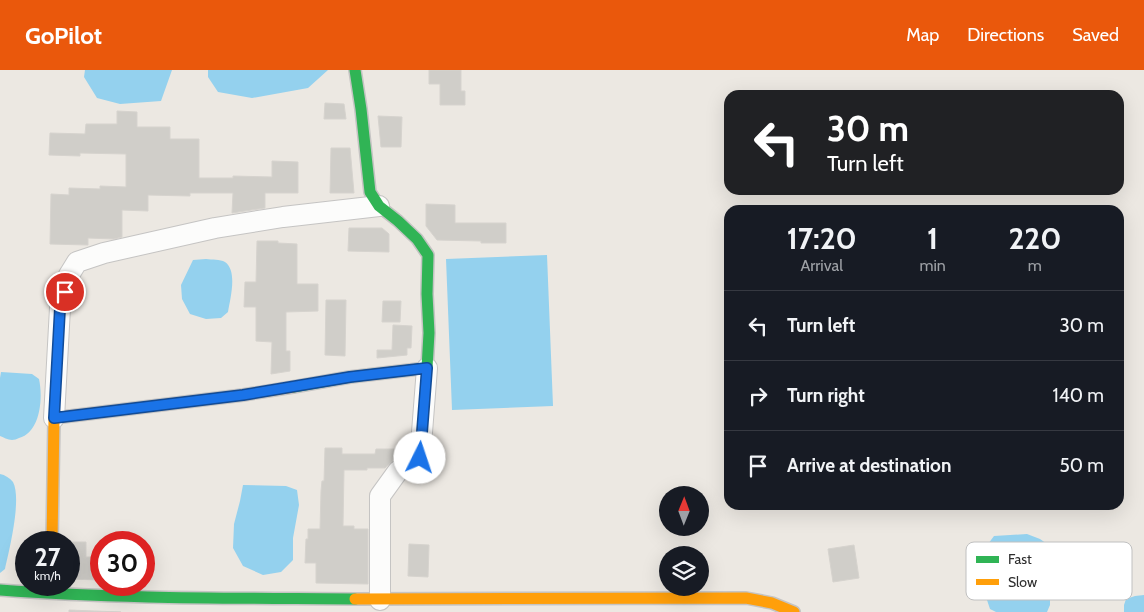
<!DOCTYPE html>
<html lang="en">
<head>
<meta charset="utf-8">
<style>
  body { margin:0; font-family:Cabin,sans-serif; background:#242831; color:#f1f3f6; height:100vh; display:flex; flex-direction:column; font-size:19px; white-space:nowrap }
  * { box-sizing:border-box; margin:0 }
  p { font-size:16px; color:#9ea1a6 }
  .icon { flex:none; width:28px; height:28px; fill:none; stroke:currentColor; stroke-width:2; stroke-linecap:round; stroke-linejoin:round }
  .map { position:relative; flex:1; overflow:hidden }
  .side { position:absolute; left:724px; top:135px; width:400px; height:305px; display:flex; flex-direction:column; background:#171b24; border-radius:15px; box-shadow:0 5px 20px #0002 }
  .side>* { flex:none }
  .top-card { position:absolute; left:724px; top:20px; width:400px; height:105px; border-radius:15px; box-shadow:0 5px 20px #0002; background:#202124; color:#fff; overflow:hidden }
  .needle { width:32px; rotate:1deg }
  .buttons { position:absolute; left:659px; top:416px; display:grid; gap:10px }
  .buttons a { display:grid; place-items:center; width:50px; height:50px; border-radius:50%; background:#171b24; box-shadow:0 5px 20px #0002; font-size:25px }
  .speed { position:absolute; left:15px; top:461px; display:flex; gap:10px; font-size:25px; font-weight:700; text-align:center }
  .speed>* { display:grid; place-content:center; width:65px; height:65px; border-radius:50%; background:#171b24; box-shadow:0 5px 20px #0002; line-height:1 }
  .speed small { font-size:12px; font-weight:400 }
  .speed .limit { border:8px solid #d22; background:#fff; color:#111 }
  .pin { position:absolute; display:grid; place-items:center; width:42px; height:42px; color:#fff; margin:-21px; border:2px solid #fff; border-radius:50%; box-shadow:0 1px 5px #0007 }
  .me { position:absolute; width:55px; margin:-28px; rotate:4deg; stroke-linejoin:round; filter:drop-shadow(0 0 4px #0008) }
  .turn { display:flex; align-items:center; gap:18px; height:105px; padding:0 20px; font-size:22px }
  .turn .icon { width:65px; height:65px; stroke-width:2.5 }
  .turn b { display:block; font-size:35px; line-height:42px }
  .eta { display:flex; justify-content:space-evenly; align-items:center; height:85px; text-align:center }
  .eta b { font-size:30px; font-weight:800; line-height:35px }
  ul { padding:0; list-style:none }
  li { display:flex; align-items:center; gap:15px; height:70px; padding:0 20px; border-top:1px solid #363941 }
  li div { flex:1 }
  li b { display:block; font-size:19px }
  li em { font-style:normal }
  header { display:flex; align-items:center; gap:30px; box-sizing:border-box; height:70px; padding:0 25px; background:#ea580c; color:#fff }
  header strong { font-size:24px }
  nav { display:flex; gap:28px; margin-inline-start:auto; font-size:18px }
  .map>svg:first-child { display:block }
  .water { fill:#94d1ee }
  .building { fill:#d0cec9; stroke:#d6d3ce }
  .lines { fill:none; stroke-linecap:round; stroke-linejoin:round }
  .street-casing { stroke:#c5c4c3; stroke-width:22 }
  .fast-casing { stroke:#c5c4c3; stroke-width:14 }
  .slow-casing { stroke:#c5c4c3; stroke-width:14 }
  .street { stroke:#fcfcfb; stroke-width:20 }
  .fast { stroke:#30b455; stroke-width:11 }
  .slow { stroke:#ff9f0a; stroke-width:11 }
  .route-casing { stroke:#114b97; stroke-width:12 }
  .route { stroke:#1a73e8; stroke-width:9 }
  .key { fill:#fff; stroke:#c0c0c0; stroke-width:1 }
  .key-label { font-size:14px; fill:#2d2d2d }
</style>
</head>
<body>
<header>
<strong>GoPilot</strong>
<nav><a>Map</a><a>Directions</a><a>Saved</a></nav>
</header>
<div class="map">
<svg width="1144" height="542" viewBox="0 0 1144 542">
  <rect width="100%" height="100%" fill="#ece8e2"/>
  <path class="water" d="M85 0H172L161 31 120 34 97 28 84 7Z
    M208 0H328L308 18 252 28 218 22 208 7Z
    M547 185 553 336 452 340 446 189Z
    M206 189C212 190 220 189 225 192 238 201 230 229 228 242L221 248 206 249 190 244 182 229 181 215 193 190Z
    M1 302 32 304 39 309C43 327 41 362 19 368 17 369 14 370 12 370 8 370 3 367 0 366V308Z
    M0 404C5 405 10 408 13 412 22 429 9 481 5 499L0 503Z
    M243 415 286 416 297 420 299 435 293 468V490L281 502 263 505 243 496 233 478 234 454 240 431Z
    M1027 464 1040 469 1050 476V535L1047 542H996L990 539 984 521V500L985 478 994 466Z
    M1144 525V542H1124V535L1126 529 1135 526Z"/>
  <path class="building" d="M429 0H461V21H465V35H440V14H429Z
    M325 33 344 34 346 49H324Z
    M117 41 137 42V57H170V69H199V108H233V106L272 107V91L298 92V123H265V138L232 143 233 123H190V126L148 125V141L122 140V167L114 169 88 168V175L50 174 51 124 69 125V118L100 119V116L126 117V84L80 83V86L49 85 50 63 85 64 86 54H117Z
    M378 46 402 47 401 77H381Z
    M331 78H350L354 123H330Z
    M426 134 455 135V153H506V173H481V171L437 170 426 156Z
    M349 158H382L389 164V182L348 181Z
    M257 171H278V173L297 174V214H318V241L286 242V281H290V301L271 304 272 272 256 271V237H244L245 212H256Z
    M326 230H346L345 286 325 285Z
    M383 231H401L400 252H382Z
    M393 255 412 256 411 278H407V285L377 288V280H392Z
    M325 378H342V384H375L376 379H395V389L389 394 385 398H367V400H344L343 456H354V459H368V514L316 513V493H305L306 469H308V459H320L321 421 322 411H324Z
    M68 472H86V487H92V495H101V510L69 509V472Z
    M409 474 429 475 428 507 408 506Z
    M854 475 859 508 833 512 828 479Z
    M69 540 121 542H69Z"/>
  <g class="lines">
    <g class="street-casing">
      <path id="street" d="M54 348 60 238 69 205 77 192 104 183 215 158 283 147 379 136
        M380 530V426L398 401 420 388 427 298"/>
    </g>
    <g class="fast-casing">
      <path id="fast" d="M293 317 350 307 427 298 429 263 427 224 428 185 417 169 398 151 379 136 370 122 361 39 355 0
        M0 520C118 529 237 528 355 529"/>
    </g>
    <g class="slow-casing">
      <path id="slow" d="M52 472 54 348 243 325 293 317
        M355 529 746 528 772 533 794 542"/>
    </g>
    <use href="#street" class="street"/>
    <use href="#fast" class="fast"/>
    <use href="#slow" class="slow"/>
  </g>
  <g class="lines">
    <g class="route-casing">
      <path id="route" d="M65 222 60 238 54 348 243 325 350 307 427 298 420 388"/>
    </g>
    <use href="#route" class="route"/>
  </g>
  <rect x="966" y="472" width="166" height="58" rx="8" class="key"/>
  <rect x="976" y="486" width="23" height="7" fill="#30b455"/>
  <rect x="976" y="509" width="23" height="6" fill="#ff9f0a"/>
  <g class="key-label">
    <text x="1008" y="494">Fast</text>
    <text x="1008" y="517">Slow</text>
  </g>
</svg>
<div class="buttons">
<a><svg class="needle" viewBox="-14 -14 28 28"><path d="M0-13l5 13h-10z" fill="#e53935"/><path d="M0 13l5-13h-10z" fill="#9ea1a6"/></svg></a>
<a><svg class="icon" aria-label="layers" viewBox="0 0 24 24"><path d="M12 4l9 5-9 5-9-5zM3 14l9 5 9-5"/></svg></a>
</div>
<div class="speed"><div>27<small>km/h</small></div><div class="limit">30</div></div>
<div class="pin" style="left:65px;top:222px;background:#d93025"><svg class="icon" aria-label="arrive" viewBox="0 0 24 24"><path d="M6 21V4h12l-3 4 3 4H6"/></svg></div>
<svg class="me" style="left:420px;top:388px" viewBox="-20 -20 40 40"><circle r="19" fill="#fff"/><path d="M0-13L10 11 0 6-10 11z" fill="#1a73e8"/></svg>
<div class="top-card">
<div class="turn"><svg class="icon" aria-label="left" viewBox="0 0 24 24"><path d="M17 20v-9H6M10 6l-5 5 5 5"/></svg><div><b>30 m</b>Turn left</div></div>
</div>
<section class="side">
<div class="eta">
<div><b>17:20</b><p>Arrival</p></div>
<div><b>1</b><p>min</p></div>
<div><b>220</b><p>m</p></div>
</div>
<ul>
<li><svg class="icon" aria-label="left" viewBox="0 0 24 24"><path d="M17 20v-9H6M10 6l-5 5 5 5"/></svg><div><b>Turn left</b></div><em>30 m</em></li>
<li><svg class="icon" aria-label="right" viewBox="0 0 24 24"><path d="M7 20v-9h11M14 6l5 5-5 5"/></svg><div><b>Turn right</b></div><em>140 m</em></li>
<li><svg class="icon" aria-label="arrive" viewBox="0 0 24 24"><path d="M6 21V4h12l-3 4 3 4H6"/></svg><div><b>Arrive at destination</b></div><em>50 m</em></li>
</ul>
</section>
</div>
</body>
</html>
